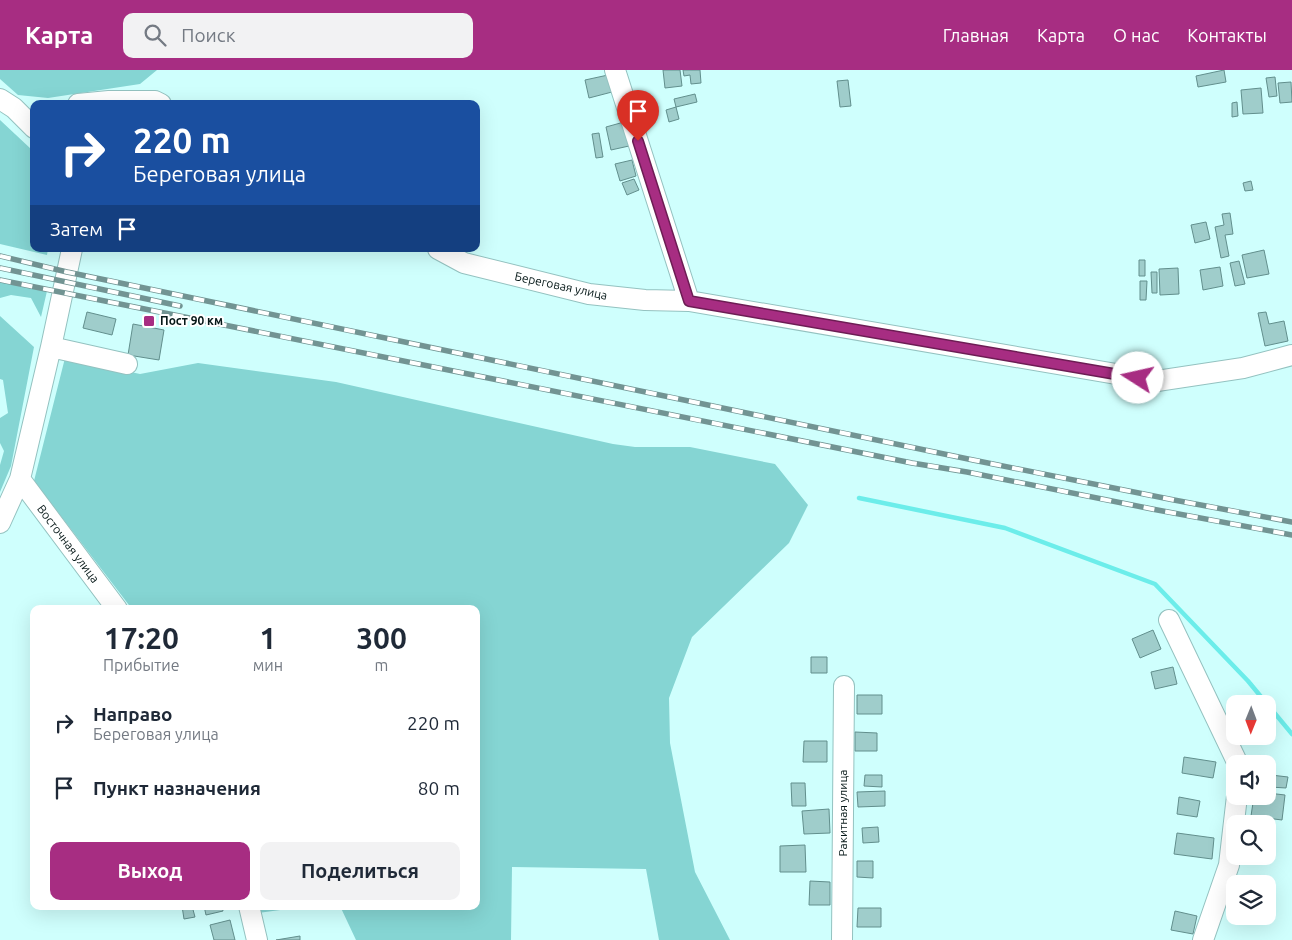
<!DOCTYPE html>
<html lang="ru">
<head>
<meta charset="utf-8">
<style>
  body { margin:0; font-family:Ubuntu,sans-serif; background:#f2f2f3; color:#1f2937; height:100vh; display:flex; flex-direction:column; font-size:19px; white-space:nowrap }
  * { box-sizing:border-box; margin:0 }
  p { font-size:16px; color:#747a83 }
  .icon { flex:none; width:28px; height:28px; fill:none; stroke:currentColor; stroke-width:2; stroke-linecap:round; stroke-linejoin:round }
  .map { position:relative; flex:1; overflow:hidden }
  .details { position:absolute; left:30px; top:535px; width:450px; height:305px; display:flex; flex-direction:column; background:#fff; border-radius:10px; box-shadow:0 5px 20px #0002 }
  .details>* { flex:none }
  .banner { position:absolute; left:30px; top:30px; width:450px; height:152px; border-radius:10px; box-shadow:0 5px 20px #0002; background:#1a4fa0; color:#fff; overflow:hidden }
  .needle { width:32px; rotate:181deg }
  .tools { position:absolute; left:1226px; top:625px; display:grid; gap:10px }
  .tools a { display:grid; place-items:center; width:50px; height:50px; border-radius:10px; background:#fff; box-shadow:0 5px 20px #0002; font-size:25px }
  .pin { position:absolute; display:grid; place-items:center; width:42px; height:42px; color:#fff; margin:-51px -21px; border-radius:50% 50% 50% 0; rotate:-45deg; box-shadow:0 0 5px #0007 }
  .pin .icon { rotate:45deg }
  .me { position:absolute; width:55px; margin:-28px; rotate:280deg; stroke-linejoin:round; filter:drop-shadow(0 0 4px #0008) }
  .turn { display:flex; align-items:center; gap:18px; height:105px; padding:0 20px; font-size:22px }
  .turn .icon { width:65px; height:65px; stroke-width:2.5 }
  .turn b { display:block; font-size:35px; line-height:42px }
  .then { display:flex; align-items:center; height:48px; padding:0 20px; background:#0003; gap:10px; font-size:19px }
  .eta { display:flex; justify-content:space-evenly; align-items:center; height:85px; text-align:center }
  .eta b { font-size:30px; font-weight:700; line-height:35px }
  .primary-button { display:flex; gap:10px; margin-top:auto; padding:10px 20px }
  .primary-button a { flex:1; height:58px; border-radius:10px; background:#a72d82; color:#fff; font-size:20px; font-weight:700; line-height:58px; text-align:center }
  .primary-button a+a { background:#f2f2f3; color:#1f2937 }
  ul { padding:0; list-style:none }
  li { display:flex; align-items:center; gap:15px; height:65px; padding:0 20px }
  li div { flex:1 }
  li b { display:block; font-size:19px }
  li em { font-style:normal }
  header { display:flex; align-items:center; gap:30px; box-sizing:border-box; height:70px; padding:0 25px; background:#a72d82; color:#fff }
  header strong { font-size:24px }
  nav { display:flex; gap:28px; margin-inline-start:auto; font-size:18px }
  .search { width:350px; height:45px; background:#f2f2f3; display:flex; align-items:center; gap:12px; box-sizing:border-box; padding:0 18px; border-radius:10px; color:#747a83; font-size:19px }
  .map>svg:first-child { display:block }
  .green { fill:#85d5d3 }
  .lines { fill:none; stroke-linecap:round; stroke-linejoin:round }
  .stream { stroke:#6cedea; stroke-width:4.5 }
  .building { fill:#9fcdcb; stroke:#628f8d }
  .minor-casing { stroke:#94c2c0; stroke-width:22 }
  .minor { stroke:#fff; stroke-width:20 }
  .rail-casing { stroke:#729493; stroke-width:5.5 }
  .rail { stroke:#fff; stroke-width:4; stroke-dasharray:11; stroke-linecap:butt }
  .route-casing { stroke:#6d1d54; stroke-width:12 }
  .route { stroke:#a72d82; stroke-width:9 }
  .poi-dot { fill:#a72d82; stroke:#fff; stroke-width:2 }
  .labels { text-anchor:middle; stroke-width:4; stroke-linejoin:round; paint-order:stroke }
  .street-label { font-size:12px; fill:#051717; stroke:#fff }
  .poi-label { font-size:12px; font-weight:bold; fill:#051717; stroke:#fff; text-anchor:start }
</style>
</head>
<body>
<header>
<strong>Карта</strong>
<div class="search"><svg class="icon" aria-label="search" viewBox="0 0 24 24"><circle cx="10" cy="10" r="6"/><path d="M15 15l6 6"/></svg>Поиск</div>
<nav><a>Главная</a><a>Карта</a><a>О нас</a><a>Контакты</a></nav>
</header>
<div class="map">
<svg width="1292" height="870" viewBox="0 0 1292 870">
  <rect width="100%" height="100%" fill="#cffffd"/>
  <path class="green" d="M0 0H157L140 14 48 28 18 25 0 9Z
    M0 50 31 79 34 84V179H48L47 185 0 174Z
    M0 212 47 221 41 247 31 228 11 225 0 228Z
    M0 246 34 277 11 396 0 422V395L4 381 0 373V348L8 343 3 310 0 309Z
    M65 288 140 304 198 293 336 312 613 374 635 377H690L775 394 808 435 789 473 692 567 669 628 670 673 695 802 730 870H659L646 799 512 797 511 870H356L340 836H476V539H132L34 411Z
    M255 836H310L258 843Z"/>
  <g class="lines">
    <path class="stream" d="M859 428 1005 458 1155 514 1248 611 1267 634
      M1268 635 1292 664"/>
  </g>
  <path class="building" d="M663 0H680L682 16 665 18Z
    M683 0H700L701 13 691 14 690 5 684 6Z
    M1224 0 1226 12 1198 17 1196 6Z
    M608 5 612 22 589 28 585 10Z
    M1275 7 1277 26 1269 27 1266 8Z
    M848 10 851 36 840 37 837 11Z
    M1291 12 1292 32 1280 33 1278 13Z
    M1261 18 1263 43 1243 44 1241 20Z
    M695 24 697 32 676 37 674 29Z
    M1237 32 1238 46 1232 47V33Z
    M676 37 679 49 669 52 666 40Z
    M624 52 629 76 611 80 606 57Z
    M599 63 603 87 596 88 592 64Z
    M632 90 636 106 620 111 615 94Z
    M634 109 639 120 627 125 622 113Z
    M1251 111 1253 120 1245 121 1243 113Z
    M1230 143 1233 164 1225 165 1229 186 1221 188 1215 157 1224 155 1222 144Z
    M1206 152 1210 169 1195 173 1191 155Z
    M1264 180 1269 204 1247 208 1242 185Z
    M1139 190H1145V206H1139Z
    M1239 191 1245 214 1235 216 1230 193Z
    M1220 197 1223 216 1203 220 1200 200Z
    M1178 198 1179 224 1160 225 1159 199Z
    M1151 202H1157V223H1152Z
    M1140 211H1147L1146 230H1140Z
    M87 242 116 249 112 265 83 258Z
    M1266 242 1269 254 1284 251 1288 271 1265 276 1258 243Z
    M133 254 164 260 159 290 128 285Z
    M1153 560 1161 579 1140 588 1132 569Z
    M811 587H827V603H811Z
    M1173 597 1177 614 1155 619 1151 602Z
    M857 625H882V644H857Z
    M855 662 877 663V681H855Z
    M804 671H827V692H803Z
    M1184 687 1216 692 1213 708 1182 703Z
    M865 705H882V717L864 716Z
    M1271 705 1288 707 1286 718 1270 717Z
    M791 713H805L806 736H792Z
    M885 721V736L858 737 857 722Z
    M1268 723 1285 725 1282 750 1251 746 1254 726H1268Z
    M1179 727 1200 731 1197 747 1177 744Z
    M829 739 830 763 804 764 802 741Z
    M878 757 879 772 863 773 862 758Z
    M1177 763 1214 768 1212 789 1174 784Z
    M805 775 806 802H780V776Z
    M857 791H873V808L857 807Z
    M810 811 830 812V835H809Z
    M182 836H192L195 847 184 849Z
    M204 836H222L223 841 206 845Z
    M858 838H881V857H857Z
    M1175 841 1197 846 1193 864 1171 860Z
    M230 850 235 870H214L210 855Z
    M300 866V870H276Z"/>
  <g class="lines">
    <g class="minor-casing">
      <path id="minor" d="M615 0 689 231
        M0 29 14 38 34 58
        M78 34 109 31H155L161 34
        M438 179 464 193 589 224 645 230 689 231 1157 311 1243 298 1292 285
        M51 277 127 294
        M20 409 117 539
        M0 453 20 409 51 277 72 179
        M1169 550 1238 694
        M249 836 257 870
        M842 870 844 616
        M1203 870 1229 795 1237 726"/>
    </g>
    <use href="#minor" class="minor"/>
    <g class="rail-casing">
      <path id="rail" d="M0 186 67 202 154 220 973 390 1174 430 1292 452
        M0 198 180 236
        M0 210 912 393 967 402 1152 439 1292 465"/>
    </g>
    <use href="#rail" class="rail"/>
  </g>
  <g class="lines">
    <g class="route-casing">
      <path id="route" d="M638 71 689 231 1138 308"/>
    </g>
    <use href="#route" class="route"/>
  </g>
  <rect class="poi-dot" x="143" y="245" width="12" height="12" rx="2.5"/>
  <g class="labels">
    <g class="street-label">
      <text transform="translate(561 216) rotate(12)" y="4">Береговая улица</text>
      <text transform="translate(68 474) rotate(53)" y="4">Восточная улица</text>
      <text transform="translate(843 743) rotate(-90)" y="4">Ракитная улица</text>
    </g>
    <g class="poi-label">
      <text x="160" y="255">Пост 90 км</text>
    </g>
  </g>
</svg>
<div class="tools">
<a><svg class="needle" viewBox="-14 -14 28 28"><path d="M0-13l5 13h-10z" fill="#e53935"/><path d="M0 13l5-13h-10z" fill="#747a83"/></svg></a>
<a><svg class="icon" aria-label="sound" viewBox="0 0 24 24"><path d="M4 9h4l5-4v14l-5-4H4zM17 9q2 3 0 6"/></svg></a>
<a><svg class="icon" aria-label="search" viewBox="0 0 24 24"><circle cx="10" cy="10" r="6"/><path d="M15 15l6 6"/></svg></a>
<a><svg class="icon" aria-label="layers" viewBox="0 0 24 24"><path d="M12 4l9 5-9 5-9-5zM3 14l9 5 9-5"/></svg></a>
</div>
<div class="pin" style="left:638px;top:71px;background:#d93025"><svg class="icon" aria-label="arrive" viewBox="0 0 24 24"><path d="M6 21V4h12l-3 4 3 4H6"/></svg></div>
<svg class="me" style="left:1138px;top:308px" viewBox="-20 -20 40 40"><circle r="19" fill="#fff"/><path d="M0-13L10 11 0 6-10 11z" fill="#a72d82"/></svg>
<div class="banner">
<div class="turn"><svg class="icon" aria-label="right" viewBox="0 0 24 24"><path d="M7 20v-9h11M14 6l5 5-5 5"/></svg><div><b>220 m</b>Береговая улица</div></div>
<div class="then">Затем<svg class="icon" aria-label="arrive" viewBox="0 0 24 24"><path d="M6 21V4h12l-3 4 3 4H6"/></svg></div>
</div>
<section class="details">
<div class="eta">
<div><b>17:20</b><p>Прибытие</p></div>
<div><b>1</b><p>мин</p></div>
<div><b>300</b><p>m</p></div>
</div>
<ul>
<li><svg class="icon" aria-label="right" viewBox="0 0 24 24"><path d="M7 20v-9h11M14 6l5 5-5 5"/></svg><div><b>Направо</b><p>Береговая улица</p></div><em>220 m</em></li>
<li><svg class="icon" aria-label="arrive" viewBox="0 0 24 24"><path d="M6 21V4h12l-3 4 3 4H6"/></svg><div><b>Пункт назначения</b></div><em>80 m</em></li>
</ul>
<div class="primary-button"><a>Выход</a><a>Поделиться</a></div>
</section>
</div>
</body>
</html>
